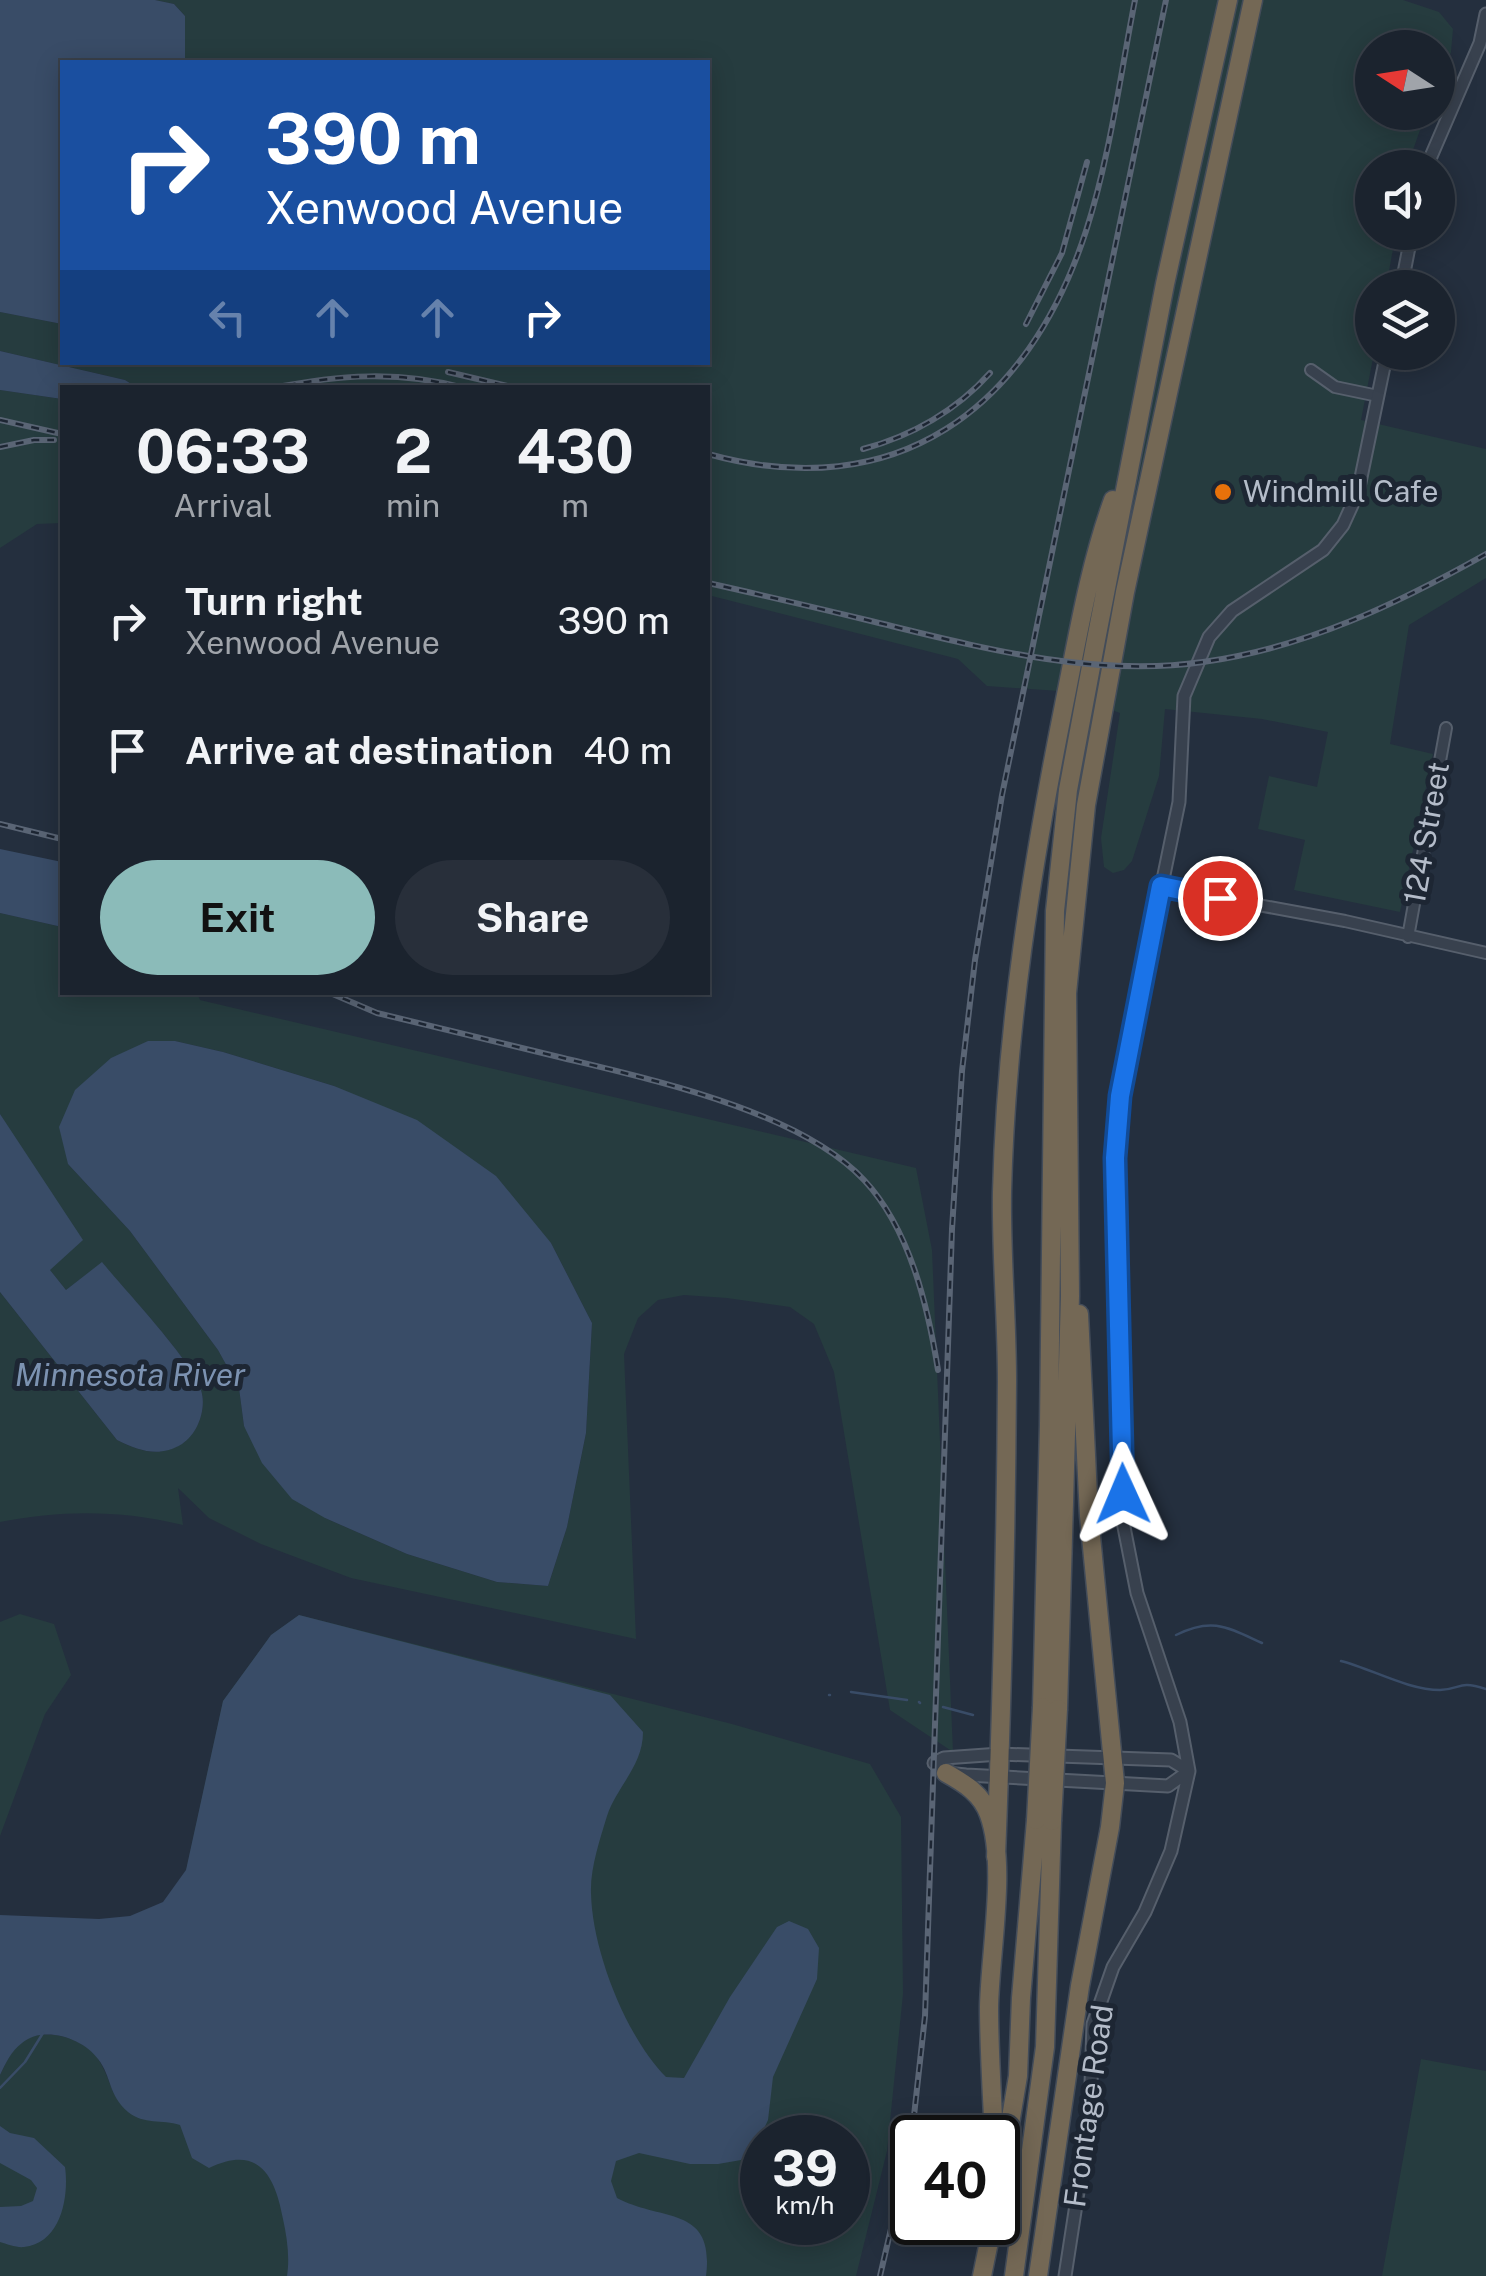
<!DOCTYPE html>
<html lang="en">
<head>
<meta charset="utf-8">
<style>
  body { margin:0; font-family:"Public Sans",sans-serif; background:#282f3a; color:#f1f3f6; height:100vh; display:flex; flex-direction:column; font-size:38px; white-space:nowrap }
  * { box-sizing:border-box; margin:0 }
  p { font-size:32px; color:#a0a4aa }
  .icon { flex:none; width:55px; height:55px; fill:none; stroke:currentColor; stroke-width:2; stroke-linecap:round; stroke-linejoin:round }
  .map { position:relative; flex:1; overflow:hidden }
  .details { position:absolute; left:60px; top:385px; width:650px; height:610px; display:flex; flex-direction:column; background:#1b232e; border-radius:0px; box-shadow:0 5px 25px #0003,0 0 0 2px #39404a }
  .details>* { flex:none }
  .banner { position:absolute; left:60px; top:60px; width:650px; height:305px; border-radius:0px; box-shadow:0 5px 25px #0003,0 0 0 2px #39404a; background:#1a4fa0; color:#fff; overflow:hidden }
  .needle { width:65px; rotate:282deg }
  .buttons { position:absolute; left:1355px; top:30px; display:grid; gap:20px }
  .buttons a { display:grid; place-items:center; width:100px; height:100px; border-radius:50%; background:#1b232e; box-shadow:0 5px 25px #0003,0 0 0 2px #39404a; font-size:50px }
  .speed { position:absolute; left:740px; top:2115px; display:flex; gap:20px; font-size:50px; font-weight:700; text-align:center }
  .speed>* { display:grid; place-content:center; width:130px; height:130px; border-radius:50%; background:#1b232e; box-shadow:0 5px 25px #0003,0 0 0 2px #39404a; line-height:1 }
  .speed small { font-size:25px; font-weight:400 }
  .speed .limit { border:5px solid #111; border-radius:15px; background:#fff; color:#111 }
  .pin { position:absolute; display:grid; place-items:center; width:85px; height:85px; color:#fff; margin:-42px; border:5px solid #fff; border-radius:50%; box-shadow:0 2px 10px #0007 }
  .me { position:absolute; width:110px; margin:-55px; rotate:359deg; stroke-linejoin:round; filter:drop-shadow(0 0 8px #0008) }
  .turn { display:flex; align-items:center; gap:35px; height:210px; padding:0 40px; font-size:45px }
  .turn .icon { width:130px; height:130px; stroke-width:2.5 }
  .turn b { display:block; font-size:70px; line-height:85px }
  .lanes { display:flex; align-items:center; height:95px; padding:0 40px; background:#0003; justify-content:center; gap:50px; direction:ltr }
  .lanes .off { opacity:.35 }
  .eta { display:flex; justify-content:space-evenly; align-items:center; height:170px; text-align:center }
  .eta b { font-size:60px; font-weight:700; line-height:70px }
  .cta { display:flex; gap:20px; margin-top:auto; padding:20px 40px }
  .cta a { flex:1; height:115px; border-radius:60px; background:#8bbbb9; color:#111; font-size:40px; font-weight:700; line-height:115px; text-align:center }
  .cta a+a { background:#282f3a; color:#f1f3f6 }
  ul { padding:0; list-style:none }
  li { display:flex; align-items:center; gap:30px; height:130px; padding:0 40px }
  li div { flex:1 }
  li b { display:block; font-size:38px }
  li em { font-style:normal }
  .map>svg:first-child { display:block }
  .green { fill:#263c3f; fill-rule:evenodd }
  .water { fill:#394c67 }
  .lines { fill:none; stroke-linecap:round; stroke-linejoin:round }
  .stream { stroke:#394c67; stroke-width:2.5 }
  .minor-casing { stroke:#565f6c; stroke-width:14 }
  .tertiary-casing { stroke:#565f6c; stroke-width:15 }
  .motorway-casing { stroke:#434c59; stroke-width:21 }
  .minor { stroke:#38414e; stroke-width:10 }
  .tertiary { stroke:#38414e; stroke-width:11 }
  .motorway { stroke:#746855; stroke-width:18 }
  .rail-casing { stroke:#5a6575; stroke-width:6 }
  .rail { stroke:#1d2633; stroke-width:2.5; stroke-dasharray:8; stroke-linecap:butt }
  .motorway-bridge-casing { stroke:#434c59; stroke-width:21; stroke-linecap:butt }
  .motorway-bridge { stroke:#746855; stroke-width:18 }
  .route-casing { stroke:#114b97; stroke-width:25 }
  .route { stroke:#1a73e8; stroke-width:18 }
  .food-dot { fill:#e8710a; stroke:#1d2633; stroke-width:4 }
  .labels { text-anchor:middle; stroke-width:10; stroke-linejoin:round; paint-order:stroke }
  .poi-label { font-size:30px; fill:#b4bcc9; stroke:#1d2633; text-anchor:start }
  .street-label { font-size:30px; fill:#b4bcc9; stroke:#1d2633 }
  .water-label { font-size:32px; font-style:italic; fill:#7c92b1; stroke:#1d2633 }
</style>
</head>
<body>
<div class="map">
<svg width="1486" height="2276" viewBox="0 0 1486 2276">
  <rect width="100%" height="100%" fill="#242f3e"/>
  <path class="green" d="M155 0H1403L1439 12 1453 29 1451 52 1438 85V48H1372V112L1426 113 1407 167 1372 168V232L1396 233 1386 287 1372 288 1374 353 1361 420 1486 449V578L1409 625 1390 744 1433 754 1400 912 1294 890 1305 840 1258 829 1269 776 1317 787 1328 732 1262 719 1165 709 1159 776 1132 861 1124 870 1113 873 1104 867 1101 838 1120 713 1059 691 987 686 958 659 708 595V388L136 387 125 380 0 351V312L62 324V362H708V62H185V16L174 4Z
    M0 390 62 399V523L37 524 0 548Z
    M0 913 62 927V992L197 993 200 1000 916 1168 932 1250 953 1752 890 1710 834 1372 814 1324 790 1307 727 1298 684 1295 658 1300 638 1318 624 1354 636 1639 351 1578 261 1544 209 1518 178 1488 183 1525C120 1510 63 1510 0 1522V1292L117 1440C140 1451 158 1458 181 1444 198 1434 207 1408 201 1390 194 1363 123 1288 102 1263L66 1290 49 1269 11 1134 0 1114ZM148 1041H175L223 1052 334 1086 551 1243 592 1323 586 1433 567 1527 548 1586 497 1582 407 1554 325 1518 244 1426 239 1388 218 1350 130 1231 68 1164Z
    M20 1614 54 1624 71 1675 45 1714 0 1836V1622Z
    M299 1615 732 1724 870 1764 901 1817 903 1994 887 2151 856 2276H0V2075C6 2063 11 2050 22 2042 44 2025 88 2039 100 2062 113 2085 110 2098 133 2115L223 1701 271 1635ZM762 2138H848V2222H762Z
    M1421 2059 1486 2071V2276H1382Z"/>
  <path class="water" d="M0 0H155L174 4 185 16V62H62V324L0 312Z
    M0 351 125 380 136 387 62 388V399L0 390Z
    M0 849 62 862V927L0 913Z
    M148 1041H175L223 1052 334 1086 417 1120 496 1176 551 1243 592 1323 586 1433 567 1527 548 1586 497 1582 407 1554 325 1518 292 1499 262 1463 244 1426 239 1388 218 1350 130 1231 68 1164 59 1127 75 1090 111 1058Z
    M0 1114 83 1240 50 1270 66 1290 102 1262C123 1288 194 1363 201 1390 207 1408 198 1434 182 1444 159 1458 140 1451 117 1440L0 1292Z
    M299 1615 610 1695 643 1732C643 1766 617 1786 607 1816 600 1839 590 1869 591 1893 592 1950 626 2037 666 2077L684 2078 730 1997 777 1927 789 1921 808 1929 819 1948 817 1979 773 2077 768 2120 757 2144 741 2160 718 2164H690L639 2153 616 2161 611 2181 617 2198C662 2222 715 2205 706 2276H287C290 2258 287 2237 283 2219 275 2176 259 2144 209 2168L192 2158 180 2125C162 2119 144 2125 128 2112 108 2095 112 2077 98 2059 83 2038 43 2025 22 2043 11 2051 6 2063 0 2075V1915L99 1919 130 1916 163 1902 186 1870 223 1701 271 1635Z
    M0 2126 10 2133 34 2138 65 2167C69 2195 62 2243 24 2247 17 2248 7 2244 0 2242V2207L21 2206 33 2201 37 2188 31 2180 0 2163Z"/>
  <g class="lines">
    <path class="stream" d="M1176 1635C1212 1617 1227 1627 1262 1643
      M1341 1661C1372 1669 1408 1690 1440 1690 1463 1689 1457 1680 1486 1689
      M851 1692 907 1700
      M829 1695H830
      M919 1702 920 1703
      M943 1707 973 1715
      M0 2088 25 2062 43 2033"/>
    <g class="minor-casing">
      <path id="minor" d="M1311 370 1335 387 1378 396
        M1161 887 1345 921 1486 953
        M1408 937 1446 728"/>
    </g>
    <g class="tertiary-casing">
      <path id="tertiary" d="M1426 168 1480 43 1486 14
        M1401 288 1412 232
        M1000 1754 1171 1760 1189 1771 1168 1786 966 1775 946 1773 934 1763 944 1758Z
        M1065 2276 1090 2114 1093 2024 1113 1967 1145 1912 1171 1851 1189 1771 1180 1722 1137 1593 1123 1522 1115 1159 1128 1049 1179 802 1184 696 1209 637 1232 611 1323 550 1343 525 1358 492 1387 352"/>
    </g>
    <g class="motorway-casing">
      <path id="motorway" d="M1042 1707 1049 1425 1055 911 1068 790 1096 640 1165 284 1228 0
        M1058 1709 1070 1296 1067 993 1086 805 1125 592 1253 0
        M946 1773C964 1783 982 1794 989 1815 1007 1864 990 1952 989 2007 989 2050 992 2094 994 2138
        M996 1857C1002 1699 1006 1540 1007 1381 1007 1318 1001 1255 1002 1192 1006 1028 1032 865 1064 705 1078 635 1089 567 1113 500
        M998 2195 1018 2076 1021 1998 1036 1820
        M982 2276 993 2222
        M1014 2276 1045 2047 1052 1821
        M1038 2276 1080 1986 1110 1827 1115 1783 1089 1516 1079 1314"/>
    </g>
    <use href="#minor" class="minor"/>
    <use href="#tertiary" class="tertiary"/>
    <use href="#motorway" class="motorway"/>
    <g class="rail-casing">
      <path id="rail" d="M1026 324 1062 253 1087 162
        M448 372 516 388
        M272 388C338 375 398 370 464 388
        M0 420 62 434
        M0 447 34 440H54
        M863 449C912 436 957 410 990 373
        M708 454C896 506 1028 410 1086 231 1110 157 1120 76 1135 0
        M708 583C762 595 817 608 871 621 978 647 1092 678 1203 662 1305 648 1397 604 1486 554
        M0 824 62 839
        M328 992 377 1013C439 1028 501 1043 563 1058 653 1080 799 1111 864 1180 910 1229 928 1307 938 1370
        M880 2276 911 2143 925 2016 952 1229 962 1071 975 960 1002 795 1166 0"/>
    </g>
    <use href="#rail" class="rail"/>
    <g class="motorway-bridge-casing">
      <path id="motorway-bridge" d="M1036 1820 1042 1707
        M1052 1821 1058 1709"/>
    </g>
    <use href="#motorway-bridge" class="motorway-bridge"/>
  </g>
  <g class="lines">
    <g class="route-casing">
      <path id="route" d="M1123 1494 1115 1158 1120 1096 1161 886 1220 898"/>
    </g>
    <use href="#route" class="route"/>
  </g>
  <circle class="food-dot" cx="1223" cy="492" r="10"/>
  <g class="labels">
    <g class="poi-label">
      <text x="1243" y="502">Windmill Cafe</text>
    </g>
    <g class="street-label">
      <text transform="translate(1427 833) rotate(-80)" y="10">124 Street</text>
      <text transform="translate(1089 2106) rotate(-82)" y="10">Frontage Road</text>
    </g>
    <g class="water-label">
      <text x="130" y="1386">Minnesota River</text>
    </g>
  </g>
</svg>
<div class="buttons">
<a><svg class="needle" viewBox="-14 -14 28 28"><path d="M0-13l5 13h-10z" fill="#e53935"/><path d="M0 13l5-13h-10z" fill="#a0a4aa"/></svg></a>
<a><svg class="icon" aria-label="sound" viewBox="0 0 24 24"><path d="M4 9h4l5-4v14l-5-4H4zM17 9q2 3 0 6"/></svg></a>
<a><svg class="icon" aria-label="layers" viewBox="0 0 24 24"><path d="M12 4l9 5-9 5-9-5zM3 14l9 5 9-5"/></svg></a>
</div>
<div class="speed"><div>39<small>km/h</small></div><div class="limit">40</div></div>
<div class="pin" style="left:1220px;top:898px;background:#d93025"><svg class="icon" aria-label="arrive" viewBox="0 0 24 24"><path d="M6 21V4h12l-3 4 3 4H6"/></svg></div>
<svg class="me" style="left:1123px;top:1494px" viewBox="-20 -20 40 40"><path d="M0-17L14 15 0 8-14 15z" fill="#1a73e8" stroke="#fff" stroke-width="4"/></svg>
<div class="banner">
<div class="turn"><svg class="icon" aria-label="right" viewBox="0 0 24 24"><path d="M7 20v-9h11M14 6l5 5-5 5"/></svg><div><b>390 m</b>Xenwood Avenue</div></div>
<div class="lanes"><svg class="icon off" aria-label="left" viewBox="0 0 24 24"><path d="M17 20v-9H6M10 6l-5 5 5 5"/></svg><svg class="icon off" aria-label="ahead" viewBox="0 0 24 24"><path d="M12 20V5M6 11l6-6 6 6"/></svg><svg class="icon off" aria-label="ahead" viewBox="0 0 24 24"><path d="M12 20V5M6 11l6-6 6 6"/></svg><svg class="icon" aria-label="right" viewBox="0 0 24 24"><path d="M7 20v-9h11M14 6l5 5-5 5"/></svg></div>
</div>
<section class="details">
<div class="eta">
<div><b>06:33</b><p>Arrival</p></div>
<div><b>2</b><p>min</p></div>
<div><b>430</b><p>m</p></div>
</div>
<ul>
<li><svg class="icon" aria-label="right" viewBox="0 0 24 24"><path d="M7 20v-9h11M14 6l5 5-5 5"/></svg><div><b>Turn right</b><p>Xenwood Avenue</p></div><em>390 m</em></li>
<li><svg class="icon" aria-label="arrive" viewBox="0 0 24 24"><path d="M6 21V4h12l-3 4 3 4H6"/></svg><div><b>Arrive at destination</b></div><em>40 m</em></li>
</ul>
<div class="cta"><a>Exit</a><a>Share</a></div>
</section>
</div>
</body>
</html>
